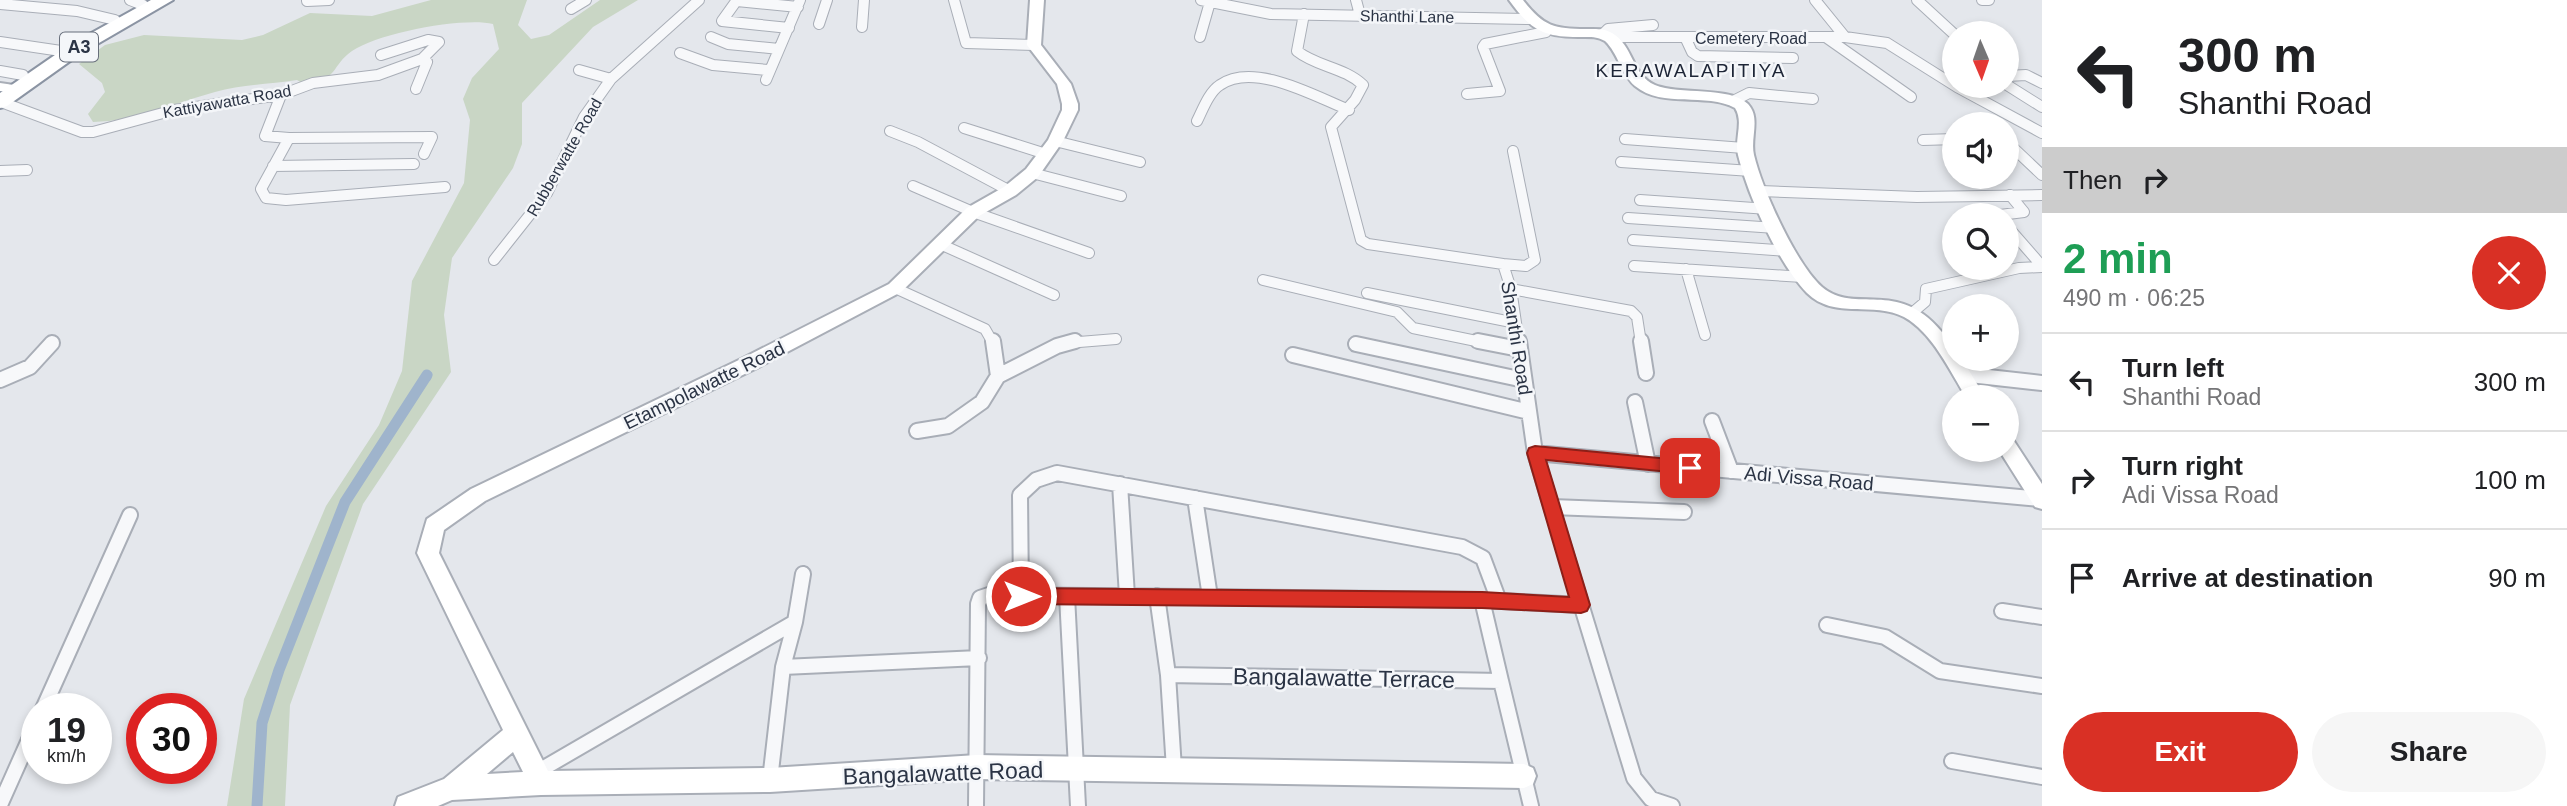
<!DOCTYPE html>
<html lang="en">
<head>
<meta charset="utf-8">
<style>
  body { margin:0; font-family:Helvetica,sans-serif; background:#f6f6f6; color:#202124; height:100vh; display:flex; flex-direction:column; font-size:26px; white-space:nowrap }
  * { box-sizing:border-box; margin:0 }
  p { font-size:23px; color:#757577 }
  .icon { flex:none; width:38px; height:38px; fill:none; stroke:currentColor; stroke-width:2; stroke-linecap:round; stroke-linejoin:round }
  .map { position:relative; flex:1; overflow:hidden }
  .side { display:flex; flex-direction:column; background:#fff; width:525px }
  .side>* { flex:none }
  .banner { background:#fff; color:#202124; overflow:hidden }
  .needle { width:46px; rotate:178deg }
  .controls { position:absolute; left:1942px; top:21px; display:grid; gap:14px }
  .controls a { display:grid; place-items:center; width:77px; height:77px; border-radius:50%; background:#fff; box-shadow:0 4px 10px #0003; font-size:35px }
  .speed { position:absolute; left:21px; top:693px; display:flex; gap:14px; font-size:35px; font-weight:700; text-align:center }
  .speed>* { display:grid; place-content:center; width:91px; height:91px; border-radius:50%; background:#fff; box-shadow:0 4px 10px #0003; line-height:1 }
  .speed small { font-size:18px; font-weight:400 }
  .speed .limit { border:10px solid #d22; background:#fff; color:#111 }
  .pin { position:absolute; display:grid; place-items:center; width:60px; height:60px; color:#fff; margin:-30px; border-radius:14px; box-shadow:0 4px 10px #0006 }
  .me { position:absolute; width:77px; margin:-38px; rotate:90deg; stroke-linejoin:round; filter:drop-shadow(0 0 5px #0008) }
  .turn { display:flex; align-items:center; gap:24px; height:147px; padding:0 21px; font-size:32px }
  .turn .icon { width:91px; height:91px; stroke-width:2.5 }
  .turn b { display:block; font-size:49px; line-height:60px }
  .then { display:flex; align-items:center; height:66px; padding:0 21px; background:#0003; gap:14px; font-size:26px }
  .round { display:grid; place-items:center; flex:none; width:74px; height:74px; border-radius:37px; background:#f6f6f6 }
  .head { display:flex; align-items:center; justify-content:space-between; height:119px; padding:0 21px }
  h1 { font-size:42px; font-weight:800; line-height:52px; color:#1e9e55 }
  .action { display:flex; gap:14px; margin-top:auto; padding:14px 21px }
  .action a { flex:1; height:80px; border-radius:42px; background:#d93025; color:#fff; font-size:28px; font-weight:800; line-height:80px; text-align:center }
  .action a+a { background:#f6f6f6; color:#202124 }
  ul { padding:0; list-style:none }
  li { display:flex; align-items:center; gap:21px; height:98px; padding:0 21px; border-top:2px solid #e0e0e0 }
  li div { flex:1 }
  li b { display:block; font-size:26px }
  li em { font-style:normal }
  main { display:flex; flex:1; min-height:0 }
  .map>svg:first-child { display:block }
  .green { fill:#c9d6c5 }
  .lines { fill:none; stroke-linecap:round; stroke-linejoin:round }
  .canal { stroke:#9fb4cc; stroke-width:11 }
  .street-far1-casing { stroke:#a9aeb7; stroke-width:12 }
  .street-casing { stroke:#a9aeb7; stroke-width:18 }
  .secondary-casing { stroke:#a9aeb7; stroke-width:4 }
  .highway-casing { stroke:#8b94a3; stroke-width:4 }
  .street-far1 { stroke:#f7f8fa; stroke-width:10 }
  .street { stroke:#f7f8fa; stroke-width:14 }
  .secondary { fill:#fff; fill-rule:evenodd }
  .highway { fill:#fff; fill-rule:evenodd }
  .route { fill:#d93025; stroke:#8d1f18; stroke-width:2 }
  .labels { text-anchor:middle; stroke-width:5; stroke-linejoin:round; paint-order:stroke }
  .far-street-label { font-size:16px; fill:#2b3445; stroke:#f4f6f9 }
  .shield { fill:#f4f6f9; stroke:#676e7b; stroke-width:2 }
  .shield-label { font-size:18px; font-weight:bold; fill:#2b3445 }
  .far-quarter-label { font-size:19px; letter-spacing:2px; fill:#1d2536; stroke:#f4f6f9 }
  .street-label { font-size:19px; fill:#2b3445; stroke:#f4f6f9 }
  .near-street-label { font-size:23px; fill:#2b3445; stroke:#f4f6f9 }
</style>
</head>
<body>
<main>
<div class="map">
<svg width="2042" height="806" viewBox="0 0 2042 806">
  <rect width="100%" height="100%" fill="#e4e7ec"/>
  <path class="green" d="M431 0H527L518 25 531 39 549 35 600 0H638L593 27 522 103V144L513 168 452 258 444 315 451 372 363 504 290 705 285 806H227L244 699 326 506 379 425 402 371 412 281 464 183 470 120 463 99 472 78 499 49 493 24C463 17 379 33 352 51 331 66 339 78 307 86L297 80C270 84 241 85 215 92 174 103 137 121 93 122L88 114 105 92 102 83 79 64 105 45 144 35 242 40 263 35 310 13 372 16Z"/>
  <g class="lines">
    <path class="canal" d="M257 806 262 723 279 670 345 502 427 375 426 377"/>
    <g class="street-far1-casing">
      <path id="street-far1" d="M130 0 143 5
        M737 0 722 21 789 28
        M954 0 966 43 1034 45
        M1201 0 1271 14 1530 19
        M1356 0 1360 15
        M1917 0 1955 35
        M1982 0H1989
        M307 1 329 0
        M737 1 798 7
        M0 4 77 11 115 20
        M571 9 586 0
        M1304 14 1297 51C1317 67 1344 67 1363 85L1355 100 1331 127 1361 240 1368 244 1503 264 1511 289 1519 343
        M819 24 827 0
        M862 27 864 0
        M1603 34 1608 29 1653 25
        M711 37 728 44 779 49
        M1200 37 1210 2
        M1609 37H1845L1815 0
        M1685 37 1692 52 1698 56 1793 58
        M1845 37 1887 43 1957 87 2042 133
        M1827 38 1911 97
        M0 42 61 51
        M680 53 713 65 768 70
        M381 55 428 40 439 42 422 59
        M579 70 611 79
        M0 71 23 75
        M2007 76 2026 75 2042 83
        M766 80 800 0
        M2007 85 2042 107
        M1467 94 1500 91 1483 47 1485 44 1546 32
        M281 95 265 136 289 138 261 189 266 198 286 200 445 187
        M1733 101 1749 93 1813 99
        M1 102 82 132H93L174 110 281 95 313 83 378 75 422 59 427 62 416 89
        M1197 121C1203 109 1209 92 1220 85 1254 61 1316 97 1349 110
        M964 128 1046 154
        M890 131 918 142 1010 191
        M289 138 432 137 424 154
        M1625 139 1744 148
        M1923 140 1955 139
        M1055 141 1140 162
        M2007 142 2042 175
        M1621 162 1751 171
        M273 166 414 164
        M0 171 27 170
        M1032 173 1121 196
        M913 186 973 212 1089 253
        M1761 191 1917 197 2042 195
        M1640 200 1768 209
        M2000 215 2024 212 2010 195
        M1628 218 1776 228
        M2007 226 2042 266
        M1633 240 1789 251
        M940 244 1054 295
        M494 260 547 193 584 117 611 79 699 0
        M1503 264 1526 266 1535 260 1513 151
        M1634 266 1803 277
        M1686 269 1705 335
        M1263 280 1397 312 1413 328 1486 343
        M895 288 985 329 993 343
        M1511 289 1631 311 1637 317 1641 343
        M1367 293 1516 323
        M1912 313 1925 302 1926 289 2019 268 2042 267
        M1067 343 1116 339"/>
    </g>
    <g class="street-casing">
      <path id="street" d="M993 341 998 376
        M1478 341 1519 349
        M1519 341 1535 453 1634 778 1651 799 1672 806
        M1641 341 1646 373
        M1356 344 1524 380
        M1293 355 1529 412
        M1961 374 2042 383
        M0 380 30 367 52 343
        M1635 402 1648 464
        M1712 421 1731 471
        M917 431 948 426 982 402 998 376 1057 346 1075 341
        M1535 453 2041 499
        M1120 484 1127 596
        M1195 498 1210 597
        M1552 507 1684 512
        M1021 596 1020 495 1036 480 1057 473 1462 547 1483 558 1499 601
        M1067 596 1078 806
        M1157 596 1168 675 1501 681 1531 806
        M1482 600 1501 681
        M2002 611 2042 617
        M795 622 803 574
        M1827 625 1885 637 1940 671 2042 686
        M783 667 979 658
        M1168 675 1174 769
        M43 709 130 515
        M1952 761 2042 777
        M537 772 795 622 783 667 770 780
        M0 805 37 722
        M976 806 978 604 980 598 989 595 1482 600 1581 605"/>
    </g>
    <g class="secondary-casing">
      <path id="secondary" d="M1030 0H1044L1041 45 1071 84 1078 104V110L1063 141 1038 177 1016 195 979 216 901 292 757 368 485 501 444 530 439 553 548 771 770 768 977 755 1524 764 1533 768 1536 776 1533 784 1524 788 977 779 770 792 541 795 452 800 438 806H395L398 797 444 779 503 730 417 553 427 519 471 489 743 358 889 284 967 208 1004 187 1026 169 1048 140 1062 110V104L1057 84 1027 45ZM513 752 523 772 487 774Z
        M1509 0H1523C1543 26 1554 29 1586 29 1595 29 1604 28 1612 33 1633 45 1632 75 1655 85 1679 95 1730 86 1748 104 1761 118 1750 138 1754 155 1762 189 1796 264 1822 287 1855 315 1897 278 1941 331 1949 340 1955 347 1955 359H1962L1985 397H1966C1950 371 1932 332 1904 317 1874 301 1834 320 1807 293 1778 263 1748 196 1738 155 1734 139 1744 122 1735 108 1706 92 1663 109 1635 86 1621 74 1618 53 1605 41 1597 36 1588 37 1578 37 1542 37 1530 29 1509 0Z
        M0 83 21 86 23 89 16 93 0 91Z
        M2007 439 2014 441 2042 484V509L2035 507 1999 450H2007Z"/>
    </g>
    <g class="highway-casing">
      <path id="highway" d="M151 0H173L80 54 7 106 0 108V93L68 46Z"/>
    </g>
    <use href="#street-far1" class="street-far1"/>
    <use href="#street" class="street"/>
    <use href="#secondary" class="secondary"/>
    <use href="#highway" class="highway"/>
  </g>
  <path class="route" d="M1535 446 1690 461 1696 463 1698 468 1696 472 1690 474 1546 460 1590 605 1587 611 1581 613 1482 608 1021 604 1015 602 1012 596 1015 591 1021 588 1482 592 1569 597 1527 453 1529 448Z"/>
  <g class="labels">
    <g class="far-street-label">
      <text transform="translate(1407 16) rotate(1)" y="6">Shanthi Lane</text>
      <text x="1751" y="44">Cemetery Road</text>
      <text transform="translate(227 101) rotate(-10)" y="6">Kattiyawatta Road</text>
      <text transform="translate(564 157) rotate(-60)" y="6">Rubberwatte Road</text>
    </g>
    <rect class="shield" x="60" y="32.5" width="38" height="29" rx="5"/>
    <g class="shield-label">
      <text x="79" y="53">A3</text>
    </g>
    <g class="far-quarter-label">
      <text x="1691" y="77">KERAWALAPITIYA</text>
    </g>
    <g class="street-label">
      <text transform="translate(1517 338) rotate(81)" y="7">Shanthi Road</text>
      <text transform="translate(704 385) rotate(-26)" y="7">Etampolawatte Road</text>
      <text transform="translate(1809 478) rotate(5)" y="7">Adi Vissa Road</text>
    </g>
    <g class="near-street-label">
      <text transform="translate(1344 678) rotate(1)" y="8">Bangalawatte Terrace</text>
      <text transform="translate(943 773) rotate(-2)" y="8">Bangalawatte Road</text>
    </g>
  </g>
</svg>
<div class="controls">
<a><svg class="needle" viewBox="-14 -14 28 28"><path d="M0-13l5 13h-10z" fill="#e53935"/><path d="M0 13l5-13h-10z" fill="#757577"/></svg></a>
<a><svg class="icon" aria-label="sound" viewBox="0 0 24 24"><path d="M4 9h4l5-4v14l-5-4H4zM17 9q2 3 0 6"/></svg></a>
<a><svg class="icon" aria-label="search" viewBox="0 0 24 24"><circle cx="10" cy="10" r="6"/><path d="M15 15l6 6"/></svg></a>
<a>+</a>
<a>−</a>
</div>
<div class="speed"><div>19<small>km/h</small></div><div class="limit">30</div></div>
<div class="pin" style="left:1690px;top:468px;background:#d93025"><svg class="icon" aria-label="arrive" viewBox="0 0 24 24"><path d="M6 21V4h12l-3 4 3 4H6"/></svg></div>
<svg class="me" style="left:1021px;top:596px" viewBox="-20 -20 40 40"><circle r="17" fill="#d93025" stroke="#fff" stroke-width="3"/><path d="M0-11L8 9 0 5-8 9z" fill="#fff"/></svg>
</div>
<section class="side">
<div class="banner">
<div class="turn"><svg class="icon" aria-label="left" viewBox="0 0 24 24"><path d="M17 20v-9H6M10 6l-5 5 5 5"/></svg><div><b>300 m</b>Shanthi Road</div></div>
<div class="then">Then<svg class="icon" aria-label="right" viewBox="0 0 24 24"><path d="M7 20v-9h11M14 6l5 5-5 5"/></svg></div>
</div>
<div class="head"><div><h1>2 min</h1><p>490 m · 06:25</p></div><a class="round" style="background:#d93025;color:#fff"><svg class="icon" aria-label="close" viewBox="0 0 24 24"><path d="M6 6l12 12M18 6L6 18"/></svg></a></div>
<ul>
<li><svg class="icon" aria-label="left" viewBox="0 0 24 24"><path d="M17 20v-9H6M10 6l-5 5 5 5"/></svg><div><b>Turn left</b><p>Shanthi Road</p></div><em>300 m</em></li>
<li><svg class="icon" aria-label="right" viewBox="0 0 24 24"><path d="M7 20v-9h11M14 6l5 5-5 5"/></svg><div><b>Turn right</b><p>Adi Vissa Road</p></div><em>100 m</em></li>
<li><svg class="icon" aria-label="arrive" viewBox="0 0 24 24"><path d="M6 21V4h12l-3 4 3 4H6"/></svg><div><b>Arrive at destination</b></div><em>90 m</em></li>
</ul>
<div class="action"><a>Exit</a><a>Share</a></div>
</section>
</main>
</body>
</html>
